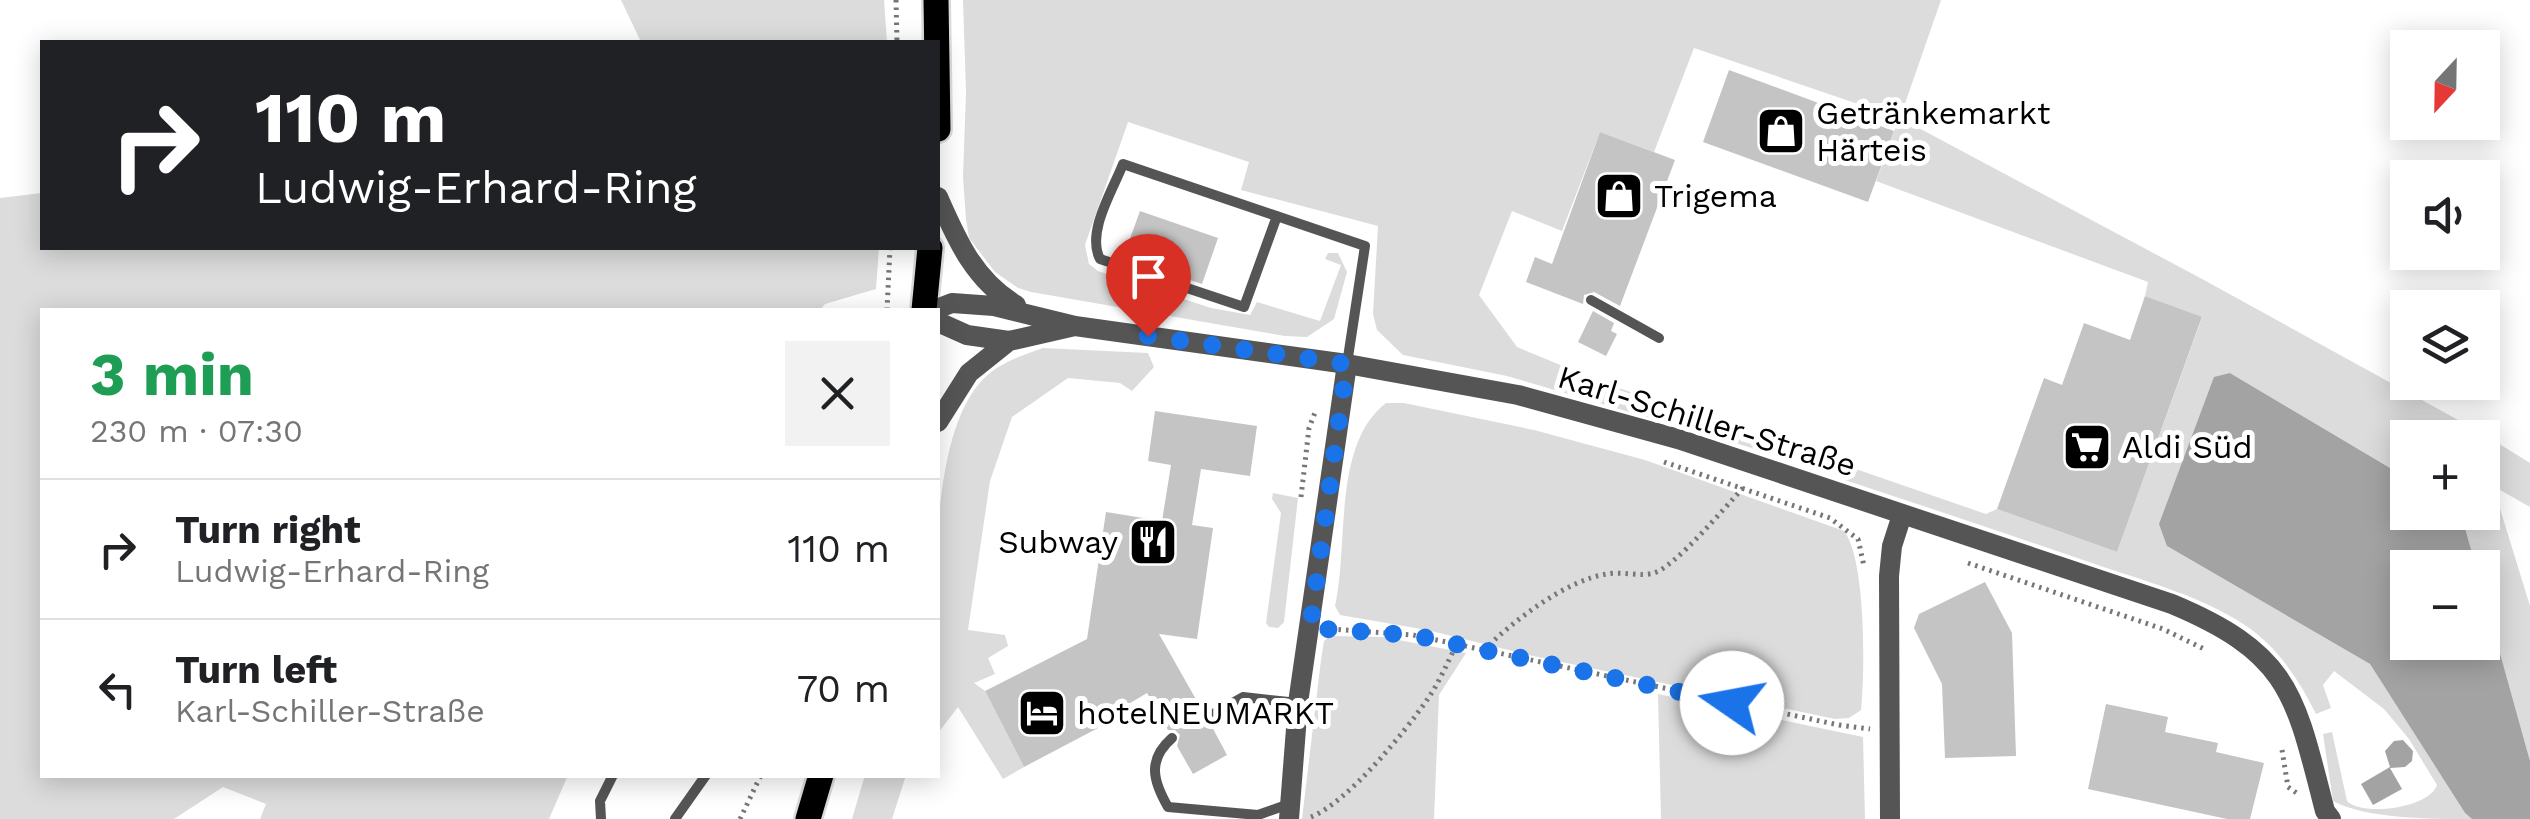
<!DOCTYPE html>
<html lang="en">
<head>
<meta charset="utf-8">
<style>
  body { margin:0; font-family:"Work Sans",sans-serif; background:#f2f2f2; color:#202124; height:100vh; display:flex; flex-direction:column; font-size:38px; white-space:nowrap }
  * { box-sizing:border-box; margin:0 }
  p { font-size:32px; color:#757577 }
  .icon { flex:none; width:55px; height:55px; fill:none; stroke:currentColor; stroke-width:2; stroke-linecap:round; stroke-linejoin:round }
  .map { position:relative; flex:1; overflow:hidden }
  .panel { position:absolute; left:40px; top:308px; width:900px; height:470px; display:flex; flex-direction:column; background:#fff; border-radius:0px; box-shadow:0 5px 25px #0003 }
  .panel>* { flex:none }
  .guide { position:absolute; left:40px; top:40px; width:900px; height:210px; border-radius:0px; box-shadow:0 5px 25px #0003; background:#202124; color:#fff; overflow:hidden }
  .needle { width:65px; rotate:202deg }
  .tools { position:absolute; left:2390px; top:30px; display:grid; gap:20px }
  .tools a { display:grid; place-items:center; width:110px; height:110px; border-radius:0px; background:#fff; box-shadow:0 5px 25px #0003; font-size:50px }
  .pin { position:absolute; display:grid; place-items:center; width:85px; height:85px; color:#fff; margin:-102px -42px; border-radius:50% 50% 50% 0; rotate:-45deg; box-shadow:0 0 10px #0007 }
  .pin .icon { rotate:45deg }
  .me { position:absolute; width:110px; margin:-55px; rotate:282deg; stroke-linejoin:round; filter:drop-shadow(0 0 8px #0008) }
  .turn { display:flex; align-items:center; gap:35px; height:210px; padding:0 50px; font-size:45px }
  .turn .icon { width:130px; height:130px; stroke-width:2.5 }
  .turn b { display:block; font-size:70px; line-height:85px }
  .round { display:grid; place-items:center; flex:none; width:105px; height:105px; border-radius:0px; background:#f2f2f2 }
  .head { display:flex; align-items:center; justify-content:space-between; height:170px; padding:0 50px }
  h1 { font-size:60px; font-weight:700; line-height:75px; color:#1e9e55 }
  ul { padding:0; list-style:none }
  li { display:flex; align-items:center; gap:30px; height:140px; padding:0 50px; border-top:2px solid #e0e0e0 }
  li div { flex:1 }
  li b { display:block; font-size:38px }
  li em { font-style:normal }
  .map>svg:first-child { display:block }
  .green { fill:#dcdcdc }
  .water { fill:#a3a3a3 }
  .building { fill:#c4c4c4 }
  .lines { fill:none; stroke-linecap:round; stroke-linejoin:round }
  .primary-casing { stroke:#dbdbdb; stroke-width:30 }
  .path { stroke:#777; stroke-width:5; stroke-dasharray:2.5 5; stroke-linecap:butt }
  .service { stroke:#555; stroke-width:10 }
  .minor { stroke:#555; stroke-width:20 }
  .tertiary { stroke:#555; stroke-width:20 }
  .primary { stroke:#000; stroke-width:25 }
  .route { stroke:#1a73e8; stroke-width:18; stroke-dasharray:0 32.4 }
  .labels { text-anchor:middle; stroke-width:10; stroke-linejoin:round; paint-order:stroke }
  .poi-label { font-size:32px; fill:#000; stroke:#fff; text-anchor:start }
  .street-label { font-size:32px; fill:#000; stroke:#fff }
</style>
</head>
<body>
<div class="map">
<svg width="2530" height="819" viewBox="0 0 2530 819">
  <rect width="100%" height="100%" fill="#fff"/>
  <path class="green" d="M621 0H884L887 42H641Z
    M963 0H1941L1900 118 2204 280 2480 432 2530 463V507L2493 486 2530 606V761L2483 592 2482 568 2476 567 2463 521 2456 513 2482 512V438H2408L2407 478 2230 373 2167 546 2370 664 2465 813 2472 819C2430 819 2367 819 2333 801L2323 734 2332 732 2347 801C2362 817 2430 808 2437 785L2409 739 2384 709 2334 671 2323 685 2331 708 2316 714C2301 683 2280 651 2252 630 2205 596 2143 581 2089 562 2007 534 1924 506 1842 479L1822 465 1821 457 1986 514 1997 509 2117 552 2202 318 2145 296 2148 282 1876 181 1899 118 1694 48 1654 152 1600 132 1562 231 1512 211 1479 295 1517 347 1604 383 1789 446 1769 453 1507 376 1403 355 1377 330 1373 314 1378 226 1241 190 1249 162 1128 122 1085 245 1089 264 1098 271 1211 308 1250 315 1257 302 1320 321 1341 265 1325 259 1328 253H1338L1347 272 1334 319 1307 337 1285 336 1031 292 1018 288 995 272 969 238 966 219 963 177 966 93Z
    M42 193V248H879L876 289 825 304 820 310H42V775H568L549 819H260L266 804 223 787 174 819H0V198Z
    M1043 348 1148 353 1154 367 1132 391 1120 383 1068 378 1012 417 990 481 968 630 1005 635 1008 646 988 658 995 674 974 683 985 691 1024 767 1003 779 958 707 938 733C937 645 922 454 978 385 995 364 1018 357 1043 348Z
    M1386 403H1404L1534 430 1645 460 1844 531C1866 559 1865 672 1861 710L1849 718 1835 719 1533 656 1427 630 1340 615 1335 606C1349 544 1332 445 1386 403Z
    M1273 493 1298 498 1284 622 1278 628 1269 627 1266 623 1281 513 1272 499Z
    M1330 636 1383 637 1466 653 1439 695 1434 819H1302L1321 660 1324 641Z
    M1658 694 1863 737 1865 819H1661Z
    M865 775H906L892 819H852Z"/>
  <path class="water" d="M2230 373 2407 478 2408 512 2456 513 2463 521 2476 567 2408 568V642H2482L2483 592 2530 761V819H2472L2465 813 2370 664 2167 546 2159 524 2214 377Z
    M2403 740 2413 751 2412 761 2405 767 2390 768 2402 789 2373 805 2361 784 2390 767 2385 751 2394 741Z"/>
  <path class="building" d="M1729 70 1894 131 1868 202 1703 142Z
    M1600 132 1675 160 1620 306 1594 292 1584 295 1583 304 1526 282 1535 257 1552 264Z
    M1140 211 1218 238 1202 284 1123 258Z
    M2145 296 2202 317 2117 552 1997 509 2044 378 2062 385 2084 323 2130 340Z
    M1593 311 1614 323 1611 331 1617 334 1606 356 1578 342Z
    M1155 411 1257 426 1250 476 1201 469 1192 525 1213 528 1197 639 1159 634 1202 710 1197 717 1199 723 1211 725 1227 755 1193 774 1177 746 1180 735 1175 730H1168L1147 693 1095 724 1098 728 1024 767 985 691 1087 639 1106 512 1162 521 1171 465 1148 461Z
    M1985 582 2012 633 2016 756 1945 758 1942 684 1914 628 1919 614Z
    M2106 704 2168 717 2165 732 2218 743 2216 752 2264 763 2250 819H2227L2088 789Z"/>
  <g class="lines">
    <g class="primary-casing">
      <path id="primary" d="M936 0 938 129
        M924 310 930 248
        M808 819 821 775"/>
    </g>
    <path class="path" d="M896 0 897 42
      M887 310 890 248
      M1664 462 1830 518 1858 539 1864 566
      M1301 497 1309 428 1316 410
      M1968 563 2163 629 2206 650
      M1331 629 1413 635 1839 725 1870 729
      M1484 650C1513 621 1566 580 1607 574 1622 571 1640 577 1654 573 1676 566 1725 507 1743 488
      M2282 750 2288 787 2298 794
      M1311 817C1348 802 1404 733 1427 700 1439 683 1447 663 1457 644
      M740 819 761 775"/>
    <path class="service" d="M1277 216 1244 307 1100 259C1086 232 1113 190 1123 164L1365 246 1347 364
      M1591 300 1659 338
      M1206 718 1243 697 1298 703
      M1172 738C1147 760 1153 781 1168 807L1258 815 1289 804
      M601 819 600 801 613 775
      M675 819 706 775"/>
    <path class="minor" d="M1289 819 1298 703 1347 364
      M1890 819 1889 576 1892 546 1902 515"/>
    <path class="tertiary" d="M938 197C957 240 974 280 1016 305
      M934 310 952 303 994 306 1075 326 1347 364 1518 395 1678 439 2172 604C2291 654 2295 695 2325 811L2331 819
      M938 322 967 335 1009 341
      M938 422 969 373 1009 341 1075 326"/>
    <use href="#primary" class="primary"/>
  </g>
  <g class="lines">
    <path class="route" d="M1148 336 1347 364 1310 628 1413 635 1732 703"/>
  </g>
  <defs>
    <g id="shop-square" transform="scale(2.5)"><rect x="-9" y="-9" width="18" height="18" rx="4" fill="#000" stroke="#fff"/><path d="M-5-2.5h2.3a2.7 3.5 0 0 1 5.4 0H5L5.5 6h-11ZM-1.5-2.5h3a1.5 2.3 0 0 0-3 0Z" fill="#fff"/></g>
    <g id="supermarket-square" transform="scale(2.5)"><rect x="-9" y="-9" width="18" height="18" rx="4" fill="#000" stroke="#fff"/><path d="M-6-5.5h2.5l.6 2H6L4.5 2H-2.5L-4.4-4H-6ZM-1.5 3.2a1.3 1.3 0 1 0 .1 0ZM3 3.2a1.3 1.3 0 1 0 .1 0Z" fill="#fff"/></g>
    <g id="restaurant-square" transform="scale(2.5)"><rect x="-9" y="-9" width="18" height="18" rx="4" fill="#000" stroke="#fff"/><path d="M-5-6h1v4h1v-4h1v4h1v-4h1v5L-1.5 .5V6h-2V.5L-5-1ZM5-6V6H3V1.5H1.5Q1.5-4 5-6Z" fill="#fff"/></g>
    <g id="hotel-square" transform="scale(2.5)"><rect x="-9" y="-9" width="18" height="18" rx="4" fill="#000" stroke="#fff"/><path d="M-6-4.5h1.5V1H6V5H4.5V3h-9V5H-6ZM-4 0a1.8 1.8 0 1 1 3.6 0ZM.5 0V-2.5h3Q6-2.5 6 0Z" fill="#fff"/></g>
  </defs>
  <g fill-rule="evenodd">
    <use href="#shop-square" x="1781" y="131"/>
    <use href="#shop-square" x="1619" y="196"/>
    <use href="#supermarket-square" x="2087" y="447"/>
    <use href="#restaurant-square" x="1153" y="542"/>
    <use href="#hotel-square" x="1042" y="713"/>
  </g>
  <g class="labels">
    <g class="poi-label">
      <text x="1816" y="124">Getränkemarkt<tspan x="1816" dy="37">Härteis</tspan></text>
      <text x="1654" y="207">Trigema</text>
      <text x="2122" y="458">Aldi Süd</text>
      <text x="1118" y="553" text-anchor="end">Subway</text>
      <text x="1077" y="724">hotelNEUMARKT</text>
    </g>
    <g class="street-label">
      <text transform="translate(1707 421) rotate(17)" y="11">Karl-Schiller-Straße</text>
    </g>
  </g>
</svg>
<div class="tools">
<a><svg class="needle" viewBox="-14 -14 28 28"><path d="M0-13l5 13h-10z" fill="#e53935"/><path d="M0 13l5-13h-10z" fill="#757577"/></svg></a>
<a><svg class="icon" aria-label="sound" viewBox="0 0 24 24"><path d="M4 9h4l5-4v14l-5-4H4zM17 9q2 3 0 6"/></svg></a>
<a><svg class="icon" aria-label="layers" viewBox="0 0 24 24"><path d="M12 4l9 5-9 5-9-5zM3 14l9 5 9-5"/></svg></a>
<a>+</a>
<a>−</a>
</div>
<div class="pin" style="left:1148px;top:336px;background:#d93025"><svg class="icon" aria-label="arrive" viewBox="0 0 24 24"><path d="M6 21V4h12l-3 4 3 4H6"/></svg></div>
<svg class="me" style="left:1732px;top:703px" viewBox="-20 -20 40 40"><circle r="19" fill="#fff"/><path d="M0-13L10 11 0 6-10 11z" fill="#1a73e8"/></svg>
<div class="guide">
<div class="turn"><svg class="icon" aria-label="right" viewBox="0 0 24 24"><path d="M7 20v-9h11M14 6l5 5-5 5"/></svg><div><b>110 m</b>Ludwig-Erhard-Ring</div></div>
</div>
<section class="panel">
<div class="head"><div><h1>3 min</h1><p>230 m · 07:30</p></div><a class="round"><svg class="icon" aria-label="close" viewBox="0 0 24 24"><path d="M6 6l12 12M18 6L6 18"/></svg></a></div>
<ul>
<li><svg class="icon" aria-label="right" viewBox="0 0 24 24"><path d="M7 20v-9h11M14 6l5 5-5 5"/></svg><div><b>Turn right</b><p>Ludwig-Erhard-Ring</p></div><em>110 m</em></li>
<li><svg class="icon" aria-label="left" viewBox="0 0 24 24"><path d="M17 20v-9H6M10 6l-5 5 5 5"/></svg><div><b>Turn left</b><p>Karl-Schiller-Straße</p></div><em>70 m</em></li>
</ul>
</section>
</div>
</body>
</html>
